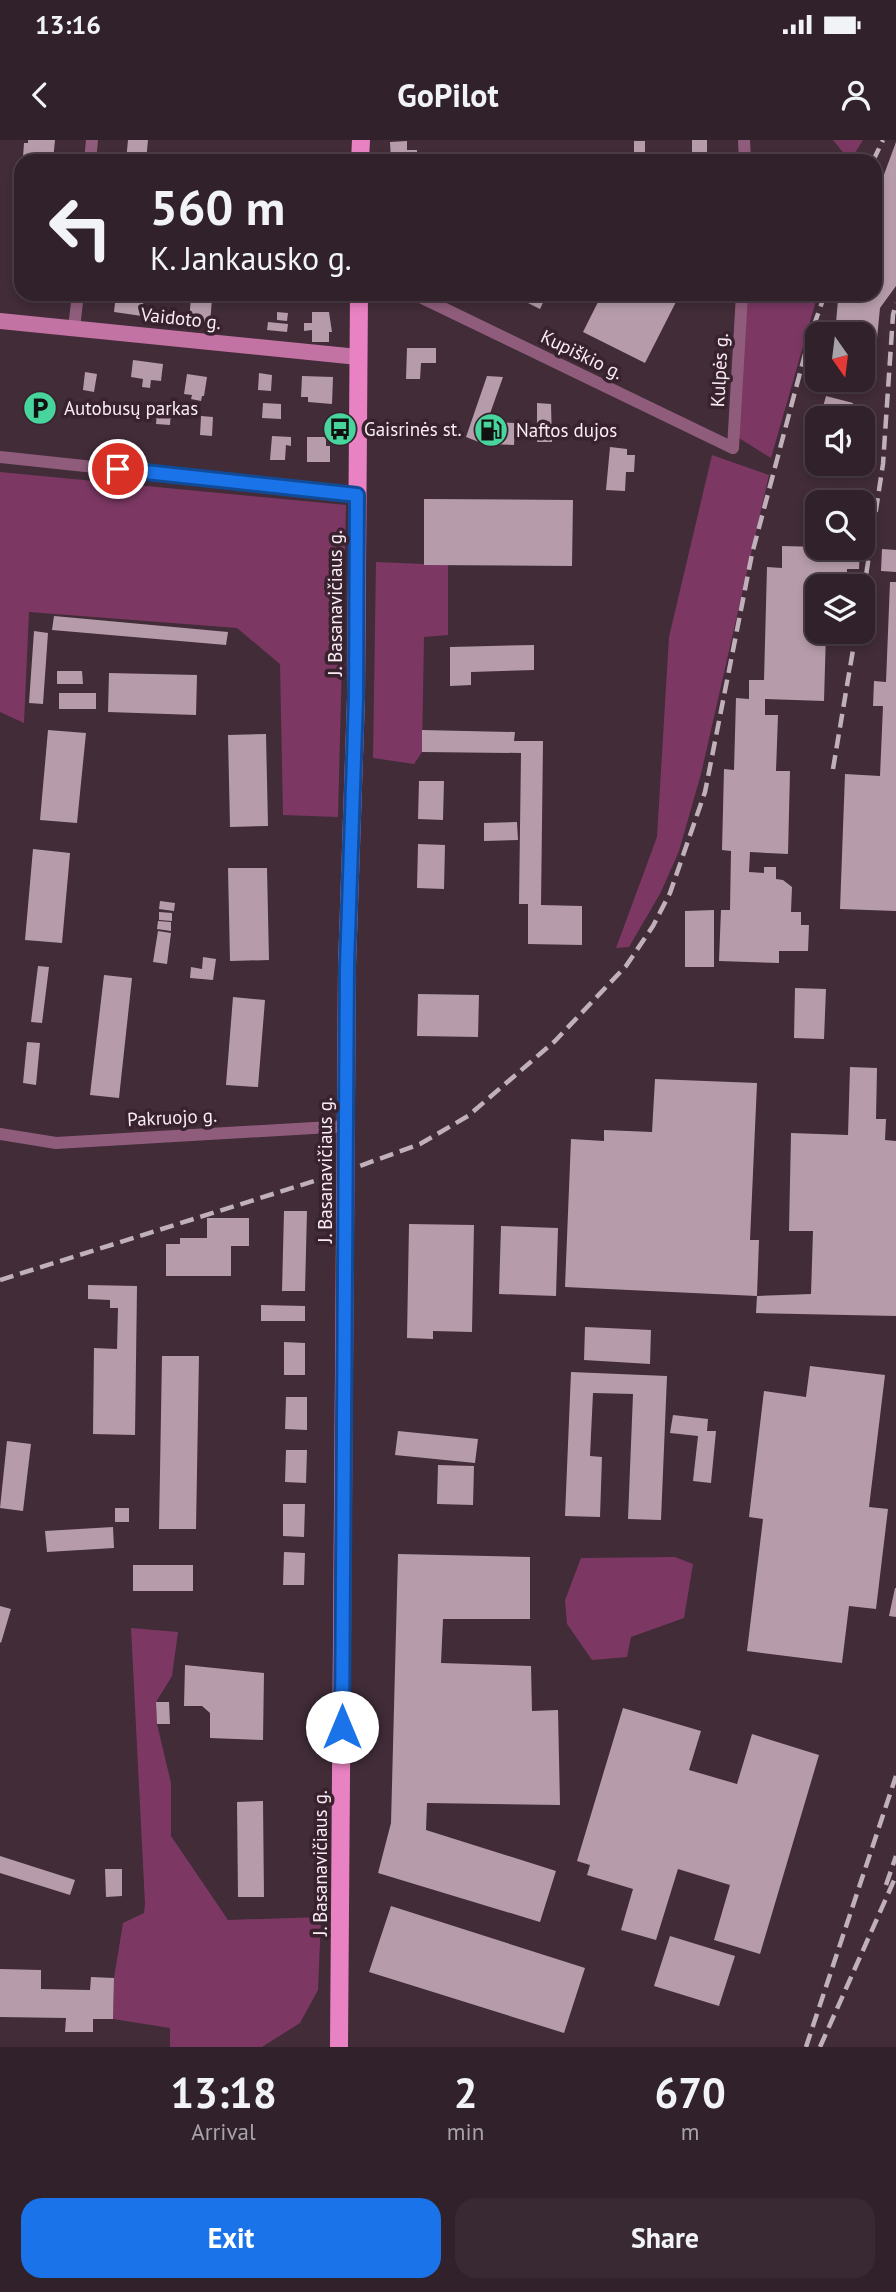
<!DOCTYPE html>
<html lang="en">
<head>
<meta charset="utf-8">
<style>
  body { margin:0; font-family:"PT Sans",sans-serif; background:#392932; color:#f1f3f6; height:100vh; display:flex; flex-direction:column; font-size:26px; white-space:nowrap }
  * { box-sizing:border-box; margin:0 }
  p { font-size:23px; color:#a8a3a8 }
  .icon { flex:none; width:38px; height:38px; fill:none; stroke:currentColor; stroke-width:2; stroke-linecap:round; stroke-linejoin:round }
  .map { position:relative; height:1907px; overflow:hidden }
  .drawer { display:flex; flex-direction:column; background:#31212a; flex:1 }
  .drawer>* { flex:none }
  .top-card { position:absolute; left:14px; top:14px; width:868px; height:147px; border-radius:21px; box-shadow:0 4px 10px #0003,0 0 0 2px #4c3e47; background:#31212a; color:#f1f3f6; overflow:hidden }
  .needle { width:46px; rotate:166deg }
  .buttons { position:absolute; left:805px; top:182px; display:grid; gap:14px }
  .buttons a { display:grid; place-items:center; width:70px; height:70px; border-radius:14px; background:#31212a; box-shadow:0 4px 10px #0003,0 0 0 2px #4c3e47; font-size:35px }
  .pin { position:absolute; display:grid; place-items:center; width:60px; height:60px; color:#fff; margin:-30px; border:4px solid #fff; border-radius:50%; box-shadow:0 2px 7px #0007 }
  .me { position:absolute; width:77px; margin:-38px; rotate:0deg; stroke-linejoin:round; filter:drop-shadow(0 0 5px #0008) }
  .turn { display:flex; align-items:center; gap:24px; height:147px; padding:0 21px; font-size:32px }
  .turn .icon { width:91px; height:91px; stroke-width:2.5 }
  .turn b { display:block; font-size:49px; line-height:60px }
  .eta { display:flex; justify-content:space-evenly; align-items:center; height:119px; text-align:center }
  .eta b { font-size:42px; font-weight:800; line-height:49px }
  .primary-button { display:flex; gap:14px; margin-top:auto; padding:14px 21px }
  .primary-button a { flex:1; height:80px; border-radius:21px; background:#1a73e8; color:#fff; font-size:28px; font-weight:800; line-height:80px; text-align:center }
  .primary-button a+a { background:#392932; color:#f1f3f6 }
  .status { display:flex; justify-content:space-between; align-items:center; height:49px; padding:0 35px; background:#31212a; direction:ltr }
  .status svg { height:19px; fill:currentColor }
  header { display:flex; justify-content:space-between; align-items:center; height:91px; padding:0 21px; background:#31212a; font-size:32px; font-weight:800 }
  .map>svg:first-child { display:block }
  .green { fill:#7c3863 }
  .building { fill:#b69caa }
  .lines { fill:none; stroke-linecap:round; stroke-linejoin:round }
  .street { stroke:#8f5d7b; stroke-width:12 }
  .secondary { stroke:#c272a3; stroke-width:16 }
  .primary { stroke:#e982c2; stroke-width:18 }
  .rail { stroke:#c0b0b9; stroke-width:4.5; stroke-dasharray:14 7; stroke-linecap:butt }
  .route-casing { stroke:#114b97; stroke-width:18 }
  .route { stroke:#1a73e8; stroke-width:12 }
  .labels { text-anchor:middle; stroke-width:7; stroke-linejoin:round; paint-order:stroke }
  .street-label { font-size:19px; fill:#faecf4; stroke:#37222e }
  .poi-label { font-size:19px; fill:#faecf4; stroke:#37222e; text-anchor:start }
</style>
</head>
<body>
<div class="status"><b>13:16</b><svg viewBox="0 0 49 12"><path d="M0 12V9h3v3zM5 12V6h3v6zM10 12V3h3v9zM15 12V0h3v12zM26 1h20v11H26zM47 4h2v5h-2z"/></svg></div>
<header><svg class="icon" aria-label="back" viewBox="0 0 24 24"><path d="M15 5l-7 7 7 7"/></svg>GoPilot<svg class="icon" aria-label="person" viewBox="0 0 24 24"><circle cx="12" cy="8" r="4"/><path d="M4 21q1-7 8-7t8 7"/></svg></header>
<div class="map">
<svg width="896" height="1907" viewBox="0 0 896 1907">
  <rect width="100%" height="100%" fill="#412c38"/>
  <path class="green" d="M833 0H863L850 21Z
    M747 154H818L771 318 739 298Z
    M712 315 769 335 701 634 679 711 661 752 629 807 616 808 657 697 669 497Z
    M0 332 346 365 338 677 283 675 280 524 237 488 29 472 24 583 0 572Z
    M376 422 448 425V495L424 497 422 612 414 624 373 618Z
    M675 1417 693 1424 684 1478 631 1497 627 1517 592 1520 567 1484 565 1460 581 1418Z
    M131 1488 178 1492 172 1536 156 1562 157 1584 171 1643V1696L228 1780 321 1777 318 1850 300 1883 262 1907H170V1888L113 1879 114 1838 123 1783 144 1773 145 1764Z"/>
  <path class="building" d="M28 0H55L53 21H26V17H23L24 3H28Z
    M128 0H148L146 21H126Z
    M692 0H707V21H605V15H634V1H645V14H692Z
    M407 1V10H417V17H407V21H391L390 2Z
    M896 2V146L880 168 873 239 863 238V194H835L838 160 840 154H875V59Z
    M280 13 299 14 298 21H279Z
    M116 154H144L142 176 114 172Z
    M251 154H288V162H251Z
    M510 154H547L540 169Z
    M602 154H680L645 223 583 192Z
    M191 157 212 159 210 183 189 181Z
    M277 172 288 173 287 181 277 180Z
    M312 172H329L332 192H329V202H312V190L304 191V183H312Z
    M268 182 288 184 287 192 267 190Z
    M407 208H436V223H421L420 239H406Z
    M133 220 163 224 161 241 151 240 150 248 142 247 143 239 131 237Z
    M85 232 97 234 94 252 83 250Z
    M259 233 272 235 271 251 258 250Z
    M187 234 207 237 204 256H202L201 261 191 259 192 255 184 254Z
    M302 236 333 237 332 264 308 262V257H301Z
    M487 236 503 237 487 282 515 283 514 305 484 304 466 297Z
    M826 256 853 263 849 278H820Z
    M263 263 281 264V279L262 278Z
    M537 263 551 264 552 302H537Z
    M164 269 171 270 170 285 156 284 157 273 163 274Z
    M201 276 213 277 212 296 200 295Z
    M816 291H817V324L808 322Z
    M272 296 291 297V306L286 305 285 320H270Z
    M307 297H326V306H330V322H307Z
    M610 307 627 309V315H635L634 332H626L625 351 606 350Z
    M424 359 573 360 572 426 424 425Z
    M782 406 860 408 859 429H847V446H817V492H826L824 561 765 559V575H778L776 631H790L788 714 750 712 749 732 764 733V727H776V739L783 740 792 747 791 772H801V785H809L808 811H779V823L719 821 721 770H730L731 711 722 710 724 629 734 630 736 558 749 559V540H764L767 427 782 428Z
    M882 409 896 410V432L881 431Z
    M890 442H896V771L840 769 845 634 880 636 883 566H873L874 541 886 542Z
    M54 476 228 492 226 505 52 490Z
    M34 491 48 493 43 564 29 563Z
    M534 505V530L471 532V545L450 546V507Z
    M57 531H82L83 544H57Z
    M109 533 197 535 196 575 108 572Z
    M59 553H96V569H59Z
    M48 590 86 593 77 683 40 680Z
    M422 590 515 592 514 601H543L541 765 582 766V805L528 804V764H519L521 613 422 612Z
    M266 594 268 686 230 687 228 595Z
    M419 641H444L443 680 418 679Z
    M517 682 518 700 484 701V683Z
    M418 704 445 705 444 749 417 748Z
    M33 709 70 713 62 803 25 800Z
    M228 728H267L269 820 230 821Z
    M160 761 175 763 174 771 159 769Z
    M714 770V827H685V771Z
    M159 772 172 773V781L159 780Z
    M158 781 171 782V791L157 789Z
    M158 791 171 793 167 824 153 822Z
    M203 817 216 819 213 840 190 838 191 827 202 829Z
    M38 826 49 827 42 883 31 882Z
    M104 835 132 838 119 958 90 955Z
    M795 848 826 849 824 899 794 898Z
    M418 854 479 855 478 897 417 896Z
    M233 857 265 860 258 947 226 945Z
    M27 902 40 903 36 945 23 943Z
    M850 927 877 928 876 979H886L885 1000 896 1001V1176L756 1173 757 1156 811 1154 813 1091H789L791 993 848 995Z
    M655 939 757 943 750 1100H759L757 1156 565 1147 571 999 604 1001V990L652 992Z
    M284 1071H307L305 1151H282Z
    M207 1078H249V1106H231V1136H166V1104H180V1098H207Z
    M409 1084 474 1085 472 1192 433 1191V1199L407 1198Z
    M501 1086 558 1088 556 1156 499 1154Z
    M88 1145 137 1146 135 1295 93 1294 94 1208 117 1209 118 1168H110V1160L88 1159Z
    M261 1165 305 1166V1181H261Z
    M585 1187 651 1190 650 1224 584 1220Z
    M284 1202 305 1203V1235H284Z
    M162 1216H199L196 1389H159Z
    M810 1226 885 1235 869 1367 888 1369 876 1469 849 1466 842 1523 747 1511 763 1379 749 1377 764 1251 806 1257Z
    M571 1232 667 1236 661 1380 628 1379 633 1254 593 1253 590 1316 602 1317 600 1377 565 1376Z
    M286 1257H307V1290L285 1289Z
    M673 1275 708 1279 707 1291H716L711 1343 693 1341 698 1296 670 1293Z
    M398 1291 478 1299 475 1323 395 1315Z
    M7 1301 31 1304 23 1371 0 1368Z
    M286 1310H307L306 1343 285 1342Z
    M438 1325 474 1326 473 1365 437 1364Z
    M283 1364H305L304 1397 283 1396Z
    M115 1368H129V1382H115Z
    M113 1387 114 1408 47 1412 45 1391Z
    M284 1412 305 1413 304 1445H283Z
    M398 1414 530 1417V1479H443L441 1523 531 1526 532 1571 558 1570 560 1665 427 1663 426 1690 556 1731 540 1782 378 1733 391 1683Z
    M133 1425H193V1451H133Z
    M895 1448H896V1477L889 1476Z
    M0 1466 11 1469 1 1503 0 1502Z
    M185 1525 264 1533 263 1600 210 1598V1573L202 1566H184Z
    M156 1562H169L170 1584H157Z
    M623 1568 701 1591 689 1630 737 1644 752 1594 819 1615 760 1814 714 1800 730 1745 678 1729 656 1800 621 1790 633 1749 587 1735 590 1725 577 1721Z
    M263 1661 264 1757H238L237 1662Z
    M0 1716 75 1740 70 1755 0 1733Z
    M105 1729H122V1756L106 1757Z
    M391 1766 585 1828 564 1893 369 1832Z
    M670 1796 735 1816 719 1866 654 1846Z
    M0 1829 41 1830V1849L90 1850 91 1837 114 1838 113 1879H93V1892H65L66 1878 0 1877Z"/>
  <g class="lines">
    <path class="street" d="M744 0 745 21
      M90 21 92 0
      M414 154 733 308 742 154
      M74 188 78 154
      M0 317 357 355
      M0 994 56 1003 347 986"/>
    <path class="secondary" d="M0 181 358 217"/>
    <path class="primary" d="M360 21 361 0
      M339 1907 347 826 356 558 359 154"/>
    <path class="rail" d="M873 21 883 0
      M863 455 883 324 893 175 896 163
      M833 629 856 492
      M0 1140 346 1031 420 1004 468 976 555 901 626 826 653 786 670 753 705 652 752 414 809 199 825 154
      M886 1745 896 1716
      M806 1907 896 1636
      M820 1907 896 1736"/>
  </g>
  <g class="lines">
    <g class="route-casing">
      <path id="route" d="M118 329 357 355 356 558 347 826 342 1587"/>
    </g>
    <use href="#route" class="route"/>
  </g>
  <defs>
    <g id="parking-disc" transform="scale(1.75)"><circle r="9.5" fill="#47d49d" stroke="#37222e"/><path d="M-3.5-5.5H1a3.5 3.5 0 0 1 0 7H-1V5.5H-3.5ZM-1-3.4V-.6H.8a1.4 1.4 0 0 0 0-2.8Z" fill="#111"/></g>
    <g id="bus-disc" transform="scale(1.75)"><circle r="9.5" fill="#47d49d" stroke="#37222e"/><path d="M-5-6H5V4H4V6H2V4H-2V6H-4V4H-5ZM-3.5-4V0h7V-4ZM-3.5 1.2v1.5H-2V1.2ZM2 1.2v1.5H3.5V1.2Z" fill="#111"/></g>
    <g id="fuel-disc" transform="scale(1.75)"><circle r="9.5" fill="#47d49d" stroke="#37222e"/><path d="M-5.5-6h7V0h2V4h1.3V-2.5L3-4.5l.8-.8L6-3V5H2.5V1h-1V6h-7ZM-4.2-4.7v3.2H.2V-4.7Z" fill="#111"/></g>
  </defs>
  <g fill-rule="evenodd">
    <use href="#parking-disc" x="40" y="268"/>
    <use href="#bus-disc" x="340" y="289"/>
    <use href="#fuel-disc" x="491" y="290"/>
  </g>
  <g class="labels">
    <g class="street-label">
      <text transform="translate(181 178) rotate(6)" y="7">Vaidoto g.</text>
      <text transform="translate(582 214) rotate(26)" y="7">Kupiškio g.</text>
      <text transform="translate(719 230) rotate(-87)" y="7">Kulpės g.</text>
      <text transform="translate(335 463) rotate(-90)" y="7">J. Basanavičiaus g.</text>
      <text transform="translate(172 977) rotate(-3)" y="7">Pakruojo g.</text>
      <text transform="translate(325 1030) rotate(-90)" y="7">J. Basanavičiaus g.</text>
      <text transform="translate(320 1723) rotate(-90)" y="7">J. Basanavičiaus g.</text>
    </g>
    <g class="poi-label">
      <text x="64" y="275">Autobusų parkas</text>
      <text x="364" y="296">Gaisrinės st.</text>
      <text x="516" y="297">Naftos dujos</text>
    </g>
  </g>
</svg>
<div class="buttons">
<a><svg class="needle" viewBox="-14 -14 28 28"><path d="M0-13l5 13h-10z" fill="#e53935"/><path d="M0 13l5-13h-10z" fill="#a8a3a8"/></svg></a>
<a><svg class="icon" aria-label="sound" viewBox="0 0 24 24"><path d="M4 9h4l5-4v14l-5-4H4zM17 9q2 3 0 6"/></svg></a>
<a><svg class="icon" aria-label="search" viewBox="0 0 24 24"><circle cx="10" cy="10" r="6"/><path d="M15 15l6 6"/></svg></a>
<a><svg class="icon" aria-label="layers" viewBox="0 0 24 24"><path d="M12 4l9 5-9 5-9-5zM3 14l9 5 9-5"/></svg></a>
</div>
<div class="pin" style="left:118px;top:329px;background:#d93025"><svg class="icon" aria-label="arrive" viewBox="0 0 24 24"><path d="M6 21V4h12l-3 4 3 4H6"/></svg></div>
<svg class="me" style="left:342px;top:1587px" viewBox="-20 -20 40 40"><circle r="19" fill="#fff"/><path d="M0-13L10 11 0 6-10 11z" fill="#1a73e8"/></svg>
<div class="top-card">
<div class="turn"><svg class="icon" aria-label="left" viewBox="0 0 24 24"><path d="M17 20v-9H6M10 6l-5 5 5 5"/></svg><div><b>560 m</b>K. Jankausko g.</div></div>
</div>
</div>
<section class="drawer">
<div class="eta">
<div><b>13:18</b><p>Arrival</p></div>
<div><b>2</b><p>min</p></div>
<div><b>670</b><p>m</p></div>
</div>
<div class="primary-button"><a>Exit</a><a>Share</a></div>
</section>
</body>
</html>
